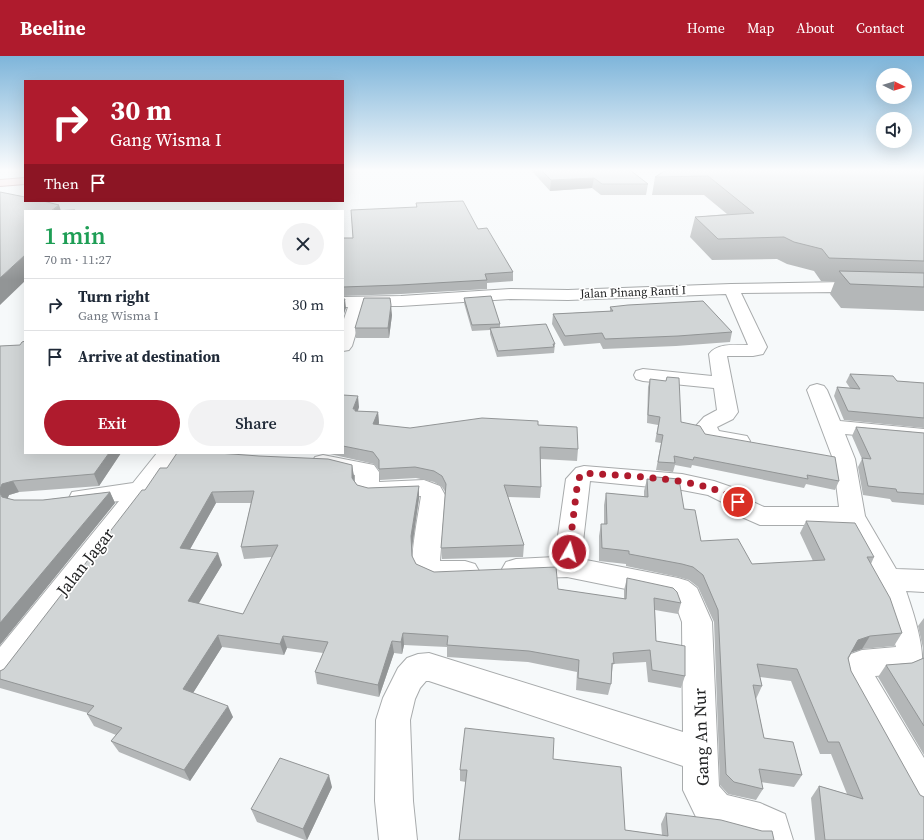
<!DOCTYPE html>
<html lang="en">
<head>
<meta charset="utf-8">
<style>
  body { margin:0; font-family:"Source Serif 4",serif; background:#f2f2f3; color:#1f2937; height:100vh; display:flex; flex-direction:column; font-size:15px; white-space:nowrap }
  * { box-sizing:border-box; margin:0 }
  p { font-size:13px; color:#747a83 }
  .icon { flex:none; width:22px; height:22px; fill:none; stroke:currentColor; stroke-width:2; stroke-linecap:round; stroke-linejoin:round }
  .map { position:relative; flex:1; overflow:hidden }
  .side { position:absolute; left:24px; top:154px; width:320px; height:244px; display:flex; flex-direction:column; background:#fff; border-radius:0px; box-shadow:0 4px 16px #0002 }
  .side>* { flex:none }
  .banner { position:absolute; left:24px; top:24px; width:320px; height:122px; border-radius:0px; box-shadow:0 4px 16px #0002; background:#af1b2d; color:#fff; overflow:hidden }
  .needle { width:26px; rotate:95deg }
  .controls { position:absolute; left:876px; top:12px; display:grid; gap:8px }
  .controls a { display:grid; place-items:center; width:36px; height:36px; border-radius:50%; background:#fff; box-shadow:0 4px 16px #0002; font-size:20px }
  .pin { position:absolute; display:grid; place-items:center; width:34px; height:34px; color:#fff; margin:-17px; border:2px solid #fff; border-radius:50%; box-shadow:0 1px 4px #0007 }
  .me { position:absolute; width:44px; margin:-22px; rotate:7deg; stroke-linejoin:round; filter:drop-shadow(0 0 3px #0008) }
  .turn { display:flex; align-items:center; gap:14px; height:84px; padding:0 20px; font-size:18px }
  .turn .icon { width:52px; height:52px; stroke-width:2.5 }
  .turn b { display:block; font-size:28px; line-height:34px }
  .then { display:flex; align-items:center; height:38px; padding:0 20px; background:#0003; gap:8px; font-size:15px }
  .round { display:grid; place-items:center; flex:none; width:42px; height:42px; border-radius:21px; background:#f2f2f3 }
  .summary { display:flex; align-items:center; justify-content:space-between; height:68px; padding:0 20px }
  h1 { font-size:24px; font-weight:600; line-height:30px; color:#1e9e55 }
  .primary-button { display:flex; gap:8px; margin-top:auto; padding:8px 20px }
  .primary-button a { flex:1; height:46px; border-radius:24px; background:#af1b2d; color:#fff; font-size:16px; font-weight:600; line-height:46px; text-align:center }
  .primary-button a+a { background:#f2f2f3; color:#1f2937 }
  ul { padding:0; list-style:none }
  li { display:flex; align-items:center; gap:12px; height:52px; padding:0 20px; border-top:1px solid #e0e1e3 }
  li div { flex:1 }
  li b { display:block; font-size:15px }
  li em { font-style:normal }
  header { display:flex; align-items:center; gap:24px; box-sizing:border-box; height:56px; padding:0 20px; background:#af1b2d; color:#fff }
  header strong { font-size:19px }
  nav { display:flex; gap:22px; margin-inline-start:auto; font-size:14px }
  .map>svg:first-child { display:block }
  .lines { fill:none; stroke-linecap:round; stroke-linejoin:round }
  .minor-casing { stroke:#a8abac; stroke-width:2 }
  .primary-casing { stroke:#ad8887; stroke-width:2 }
  .minor { fill:#fff; fill-rule:evenodd }
  .primary { fill:#fbd8d7; fill-rule:evenodd }
  .wall { fill:#b4b7b8; fill-rule:evenodd }
  .shaded-wall { fill:#929596 }
  .building { fill:#d1d5d6; stroke:#929596; fill-rule:evenodd }
  .route { stroke:#af1b2d; stroke-width:7; stroke-dasharray:0 12.6 }
  .labels { text-anchor:middle; stroke-width:3.5; stroke-linejoin:round; paint-order:stroke }
  .far-street-label { font-size:12px; fill:#232425; stroke:#fff }
  .near-street-label { font-size:17px; fill:#232425; stroke:#fff }
</style>
</head>
<body>
<header>
<strong>Beeline</strong>
<nav><a>Home</a><a>Map</a><a>About</a><a>Contact</a></nav>
</header>
<div class="map">
<svg width="924" height="784" viewBox="0 0 924 784">
  <rect width="100%" height="100%" fill="#f6f9fa"/>
  <g class="lines">
    <g class="minor-casing">
      <path id="minor" d="M844 226 924 229V239L844 236 741 237 767 291 763 298 753 300H727L738 356 733 363 717 371 719 375 747 380 750 385 747 390 739 392 703 385 695 371 704 361 717 354 714 332 643 325 636 323 634 319 636 315 643 313 712 320 709 298C717 287 736 289 748 289L726 238 568 244 510 243 401 250H364L352 290 349 294 343 295V266L348 251H343V241L401 240 510 233 568 234 731 228Z
        M817 328 824 330 827 334 840 365 924 373V385L845 378 855 403 865 460 896 513 924 514V536L906 535C913 555 924 589 922 609L903 618 875 620 924 702V755L911 750 845 627 842 615 851 598 862 594 896 591 874 523 845 469H760L735 458 722 446 708 439 682 434 590 425 581 503 678 522 688 525 697 532 712 566 719 730 727 739 760 747 785 758 793 784H755L718 775 705 769 696 761 683 734V710L429 625H426L420 632 415 643 410 664 413 745 417 784H379L375 745 376 664 383 642 398 612 407 602 418 598 429 597 683 676 682 566 675 547 670 542 567 521 516 523 506 520 502 513 506 506 516 503 555 501 566 423 576 412 584 410 682 418 714 425 740 434 753 446 764 451H839L833 403 807 334 810 330Z
        M157 397H180L86 526 11 624 0 628V591L119 445 81 450 72 448 69 442 72 436 133 427Z
        M323 399 374 409 379 416V426L424 424 440 430 445 439 440 505H465L475 508 479 515 475 522C459 527 419 531 413 511 410 500 419 454 421 440L369 442 359 439 355 433V419L315 411 312 406 315 401Z"/>
    </g>
    <g class="primary-casing">
      <path id="primary" d="M25 122V128L0 130V124Z"/>
    </g>
    <use href="#minor" class="minor"/>
    <use href="#primary" class="primary"/>
  </g>
  <path class="wall" d="M531 114H630L648 128 646 139H601L592 132 550 135Z
    M924 114V255L841 252 830 238 835 225H821L814 215 787 208 777 203 712 204 690 181 695 161 727 158 704 139H652L655 121Z
    M416 147 478 173 513 216V225L487 227V233L401 238 343 240V182H353L416 151Z
    M464 242 500 268V272L555 288 554 297 497 301 490 278V274L472 275 464 247Z
    M610 251 732 276 730 286 676 290 603 293 600 287 564 290 552 268 553 258 610 255Z
    M392 259 389 282H356L355 272Z
    M20 289 25 397H121L99 430 19 436 9 439 7 442 14 444H43L110 436 115 447 0 589V290Z
    M850 318 897 325 924 327V372L844 364 834 340 837 331 850 332 846 326Z
    M650 323 681 366 705 378 839 425 835 434 806 428 804 432 692 409 691 412 675 409 673 416 656 414 661 387 655 386 658 369 647 367 648 331Z
    M343 339 359 351 358 355 378 356 379 367 378 369 410 372 538 369 578 393 577 405 541 403V431L540 442 508 441 524 489 523 501 442 503 441 492 446 437 442 431 434 426 416 422 380 424 379 414 374 408 330 398 324 397H343Z
    M856 371 924 377V449L892 446 890 443 863 439 858 411 862 403 852 380Z
    M352 409 354 424 357 429 368 432 419 430V442L412 492V501L416 508 434 516 558 533 624 543V534L627 522 681 547 678 558 655 554 656 585 685 620 681 632 648 626 646 606 613 608 612 616 611 628 608 639 576 634 577 616 528 606 447 601V591L404 589 402 598 394 597 379 641 317 628 315 616 323 597 287 592 284 599 222 591 193 637 233 661 190 725 119 696 111 685 116 679 94 670 87 658 88 657 0 632V615L4 613 145 434 167 412ZM216 447H251L241 491 244 503 272 501 243 558 198 548 222 509 190 493Z
    M647 423 684 453 701 485 752 508 813 505 800 477 806 465 874 501 871 508 902 577 894 590 862 593 851 596 848 602 851 615 924 784H815L811 742 819 730 847 738 831 698H820L791 625 760 621 762 630 756 643 764 682 802 719 794 731 761 726 763 733 756 744 728 738 720 729 714 566 698 531 689 524 678 521 626 510V508L599 505V480L601 468H604V449L606 437 644 441V435Z
    M924 562V699L878 621 886 609 912 607 923 602V592L918 570Z
    M553 703 625 774 662 779 661 768 666 757 774 784H459L466 726 460 725V714Z
    M332 731 307 784H305L257 766 251 753Z"/>
  <path class="shaded-wall" d="M594 122 592 132 550 135 551 124Z
    M59 149 61 155H52Z
    M25 199V225L0 249V222Z
    M345 243 346 252 343 261V249Z
    M391 249 392 259 389 282 388 272Z
    M358 340 359 351 356 359 353 353Z
    M378 356 379 367 375 379 373 368Z
    M109 397H121L99 430 94 418Z
    M352 409 354 420V433L352 422Z
    M13 425 19 436 9 439 6 447 9 453 0 437V433L2 428Z
    M419 430V442L412 492V511L411 480Z
    M110 436 115 447 0 589V567Z
    M212 436 216 447 184 504 180 492Z
    M218 497 222 509 193 557 188 545Z
    M403 577 404 589 402 598 401 586Z
    M218 579 222 591 188 645 183 633Z
    M283 580 287 592 284 599 280 588Z
    M870 580 862 593 850 597 858 584Z
    M392 585 394 597 379 641 378 629Z
    M228 650 233 661 190 725 184 714Z
    M329 719 332 731 307 784 303 773Z"/>
  <path class="building" d="M541 114H630L648 128H602L594 122 551 124Z
    M666 114H924V205L829 202 822 193 794 186 784 181 718 183 695 161 754 157 708 120 655 121Z
    M0 136 25 141V145H43L59 149 51 155 75 154 74 155H25V199L0 222Z
    M463 145 478 173 487 172 513 216 485 218 487 224 400 229 343 231V182H353L351 154 417 151 416 147Z
    M839 215 924 217V231L850 228Z
    M491 240 500 268 472 269 464 242Z
    M364 242H390L391 249 388 272H355Z
    M343 243H345L343 249Z
    M703 245 732 276 678 280 605 283 602 277 565 280 553 258 613 255 610 251 628 249Z
    M546 268 555 288H553L554 291 498 295 490 272Z
    M25 285V397H109L94 418 13 425 2 428 0 433V290L20 289 22 286Z
    M850 318 893 320 897 325 924 327V362L848 355 837 331 860 333Z
    M667 321 679 322 681 366 700 370 705 378 835 401 839 425 807 419 808 423 694 401 693 404 674 400 675 407 658 406 663 379 657 378 660 361 648 359 650 323 666 325Z
    M343 339 358 340 353 353H355V355L378 356 373 368 410 372 482 362 538 365V369L577 371 578 393 540 391 541 431 504 429 524 489 441 492 446 428 442 420 434 415 415 411 379 413V404L373 396 343 390Z
    M856 371 924 377V438L897 436 896 433 868 430 862 402 871 403Z
    M177 397H218L259 400 328 403 352 409V422L357 429 368 432 419 430 411 480 412 500 416 508 434 516 556 511 558 533 626 543 627 522 673 532 677 536 681 547 654 542 656 585 685 590V620L652 614 650 594 613 597 614 608 612 607 611 628 578 622 579 604 529 595 447 589 448 580 403 577 401 586 392 585 378 629 315 616 328 586 283 580 280 588 218 579 183 633 228 650 184 714 111 685 122 672 87 658 94 650 0 623V615L4 613 142 434H145L160 412H167ZM254 435 241 491 278 489 243 558 188 545 218 497 180 492 212 436Z
    M656 421 679 423 684 453 695 454 701 485 738 483 752 508 825 504 806 465 855 467 874 501H867L890 542 902 577 870 580 858 584 848 602 851 615 920 739 924 741V784H825L819 730 863 743 839 686H828L797 613 757 608 762 630 753 629 764 682 793 686 802 719 759 713 763 733 734 726 726 718 718 554 703 519 693 511 682 508 629 498V495L602 492 601 468H607L606 437 648 441 647 423 656 424Z
    M110 436 0 567V437L2 441 14 444H43Z
    M924 602V670L886 609 912 607Z
    M465 672 554 682 553 703 621 711 625 774 668 780 666 757 721 764 762 775H772L774 784H459L467 714H460Z
    M280 702 329 719 303 773 251 753Z"/>
  <linearGradient id="sky" x2="0" y2="1"><stop stop-color="#7eb5da"/><stop offset="0.51" stop-color="#fbfcfd"/><stop offset="1" stop-color="#fbfcfd" stop-opacity="0"/></linearGradient>
  <rect width="924" height="224" fill="url(#sky)"/>
  <g class="lines">
    <path class="route" d="M569 496 578 423 584 417C622 420 711 421 738 446"/>
  </g>
  <g class="labels">
    <g class="far-street-label">
      <text transform="translate(633 236) rotate(-2)" y="4">Jalan Pinang Ranti I</text>
    </g>
    <g class="near-street-label">
      <text transform="translate(85 506) rotate(-52)" y="6">Jalan Jagar</text>
      <text transform="translate(701 681) rotate(-92)" y="6">Gang An Nur</text>
    </g>
  </g>
</svg>
<div class="controls">
<a><svg class="needle" viewBox="-14 -14 28 28"><path d="M0-13l5 13h-10z" fill="#e53935"/><path d="M0 13l5-13h-10z" fill="#747a83"/></svg></a>
<a><svg class="icon" aria-label="sound" viewBox="0 0 24 24"><path d="M4 9h4l5-4v14l-5-4H4zM17 9q2 3 0 6"/></svg></a>
</div>
<div class="pin" style="left:738px;top:446px;background:#d93025"><svg class="icon" aria-label="arrive" viewBox="0 0 24 24"><path d="M6 21V4h12l-3 4 3 4H6"/></svg></div>
<svg class="me" style="left:569px;top:496px" viewBox="-20 -20 40 40"><circle r="17" fill="#af1b2d" stroke="#fff" stroke-width="3"/><path d="M0-11L8 9 0 5-8 9z" fill="#fff"/></svg>
<div class="banner">
<div class="turn"><svg class="icon" aria-label="right" viewBox="0 0 24 24"><path d="M7 20v-9h11M14 6l5 5-5 5"/></svg><div><b>30 m</b>Gang Wisma I</div></div>
<div class="then">Then<svg class="icon" aria-label="arrive" viewBox="0 0 24 24"><path d="M6 21V4h12l-3 4 3 4H6"/></svg></div>
</div>
<section class="side">
<div class="summary"><div><h1>1 min</h1><p>70 m · 11:27</p></div><a class="round"><svg class="icon" aria-label="close" viewBox="0 0 24 24"><path d="M6 6l12 12M18 6L6 18"/></svg></a></div>
<ul>
<li><svg class="icon" aria-label="right" viewBox="0 0 24 24"><path d="M7 20v-9h11M14 6l5 5-5 5"/></svg><div><b>Turn right</b><p>Gang Wisma I</p></div><em>30 m</em></li>
<li><svg class="icon" aria-label="arrive" viewBox="0 0 24 24"><path d="M6 21V4h12l-3 4 3 4H6"/></svg><div><b>Arrive at destination</b></div><em>40 m</em></li>
</ul>
<div class="primary-button"><a>Exit</a><a>Share</a></div>
</section>
</div>
</body>
</html>
